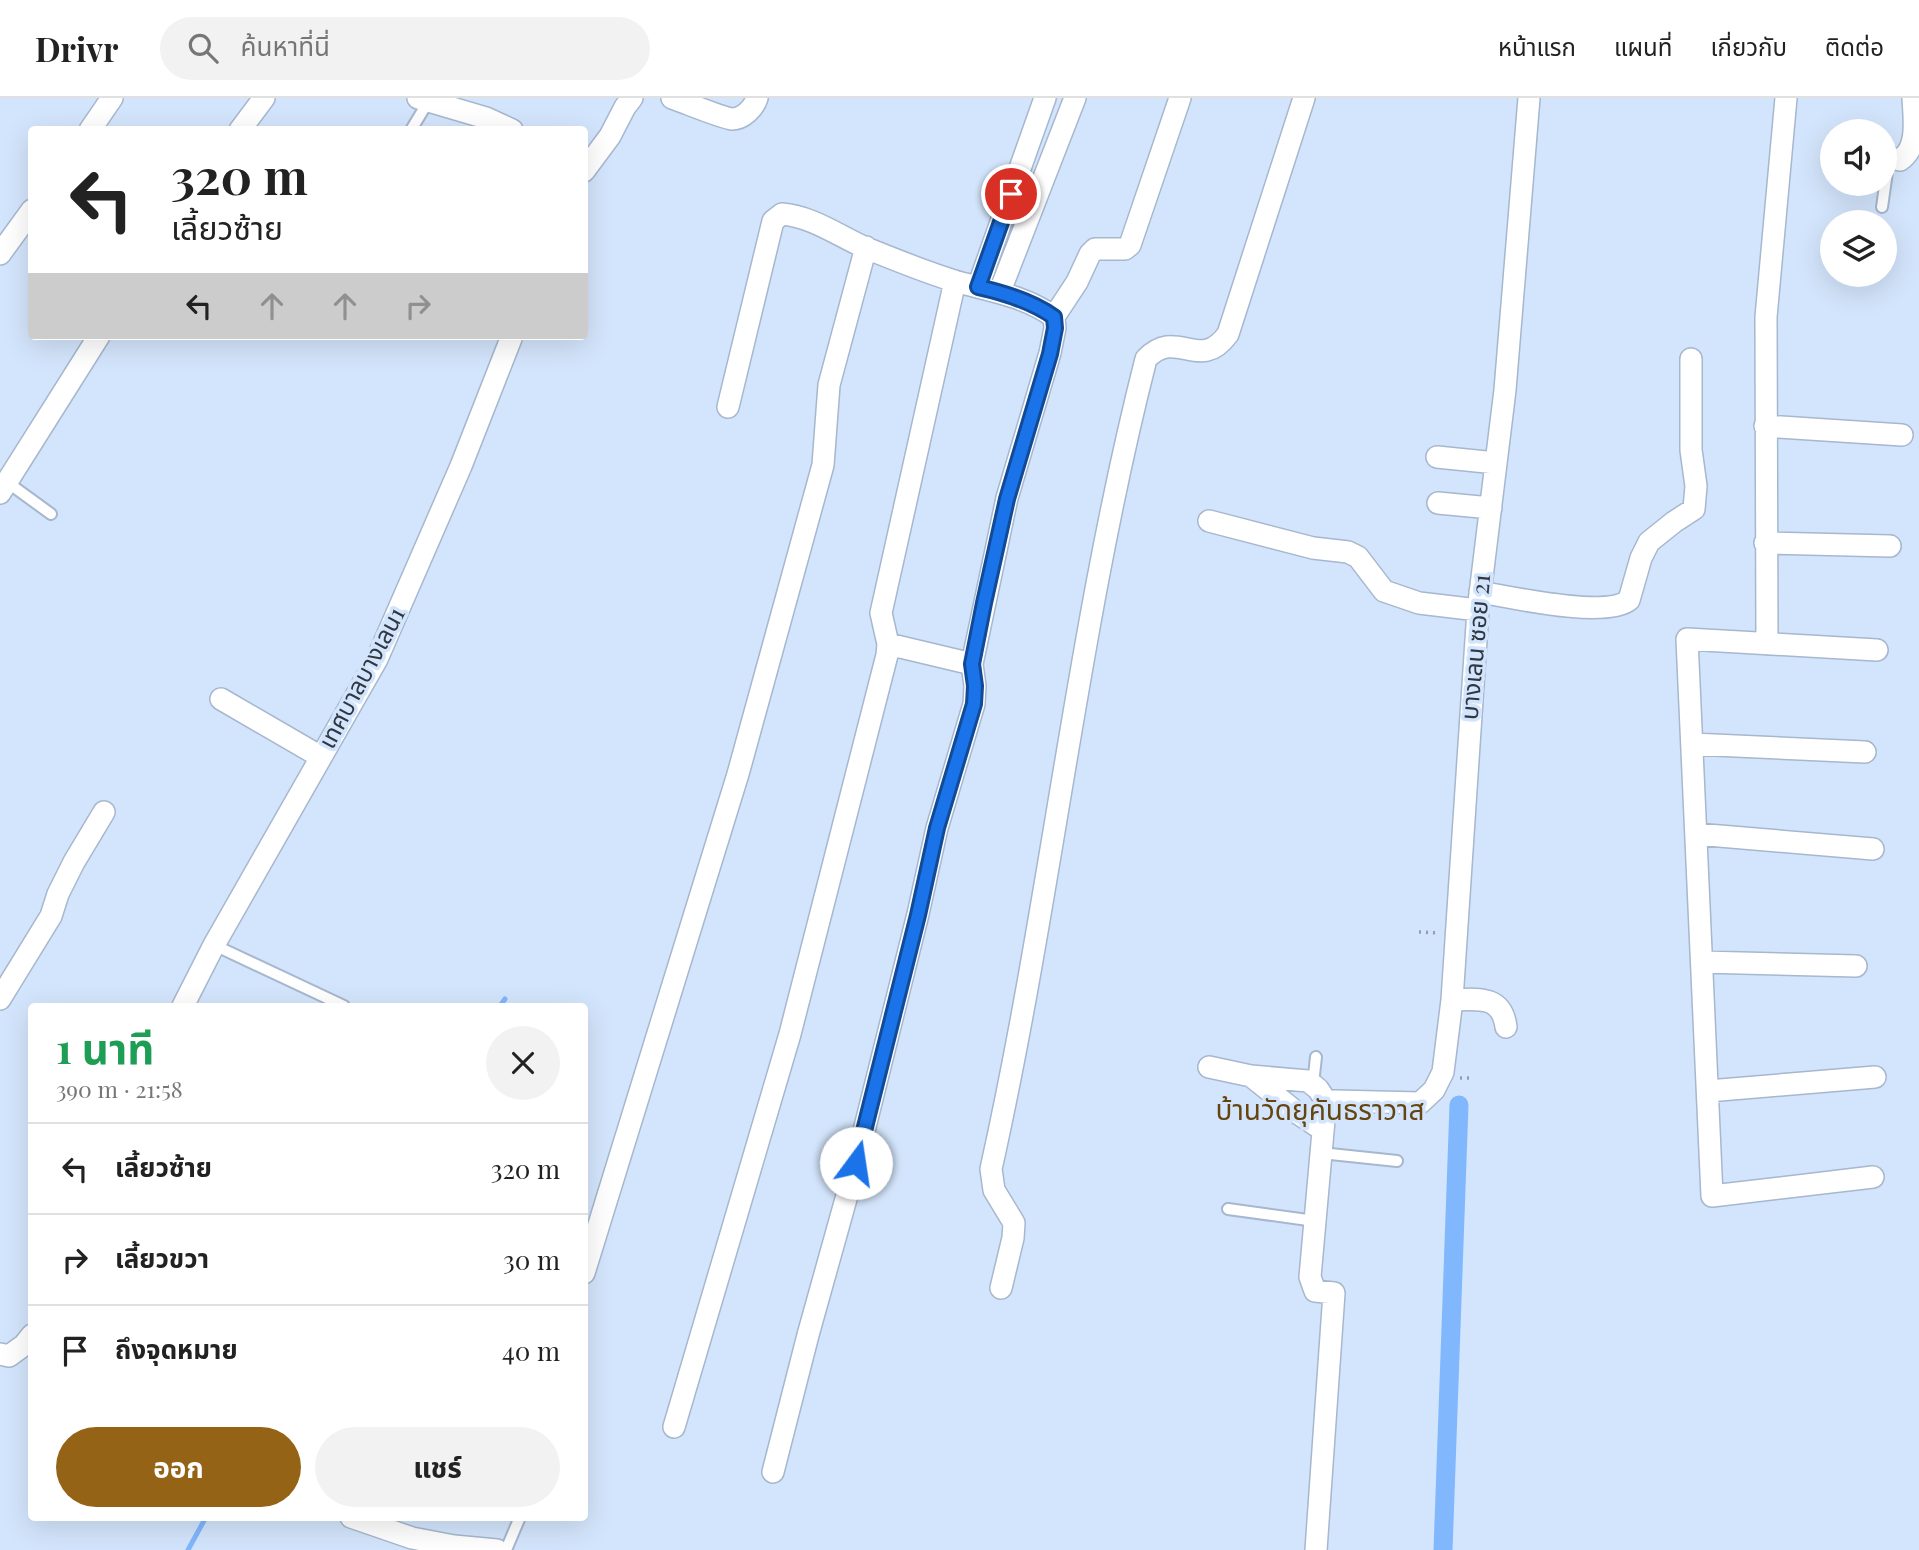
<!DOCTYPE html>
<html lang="th">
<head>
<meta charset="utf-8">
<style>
  body { margin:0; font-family:"Playfair Display","Noto Sans Thai",serif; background:#f2f2f2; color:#222; height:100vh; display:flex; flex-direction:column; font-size:26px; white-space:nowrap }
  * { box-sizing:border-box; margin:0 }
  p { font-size:23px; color:#767676 }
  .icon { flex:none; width:38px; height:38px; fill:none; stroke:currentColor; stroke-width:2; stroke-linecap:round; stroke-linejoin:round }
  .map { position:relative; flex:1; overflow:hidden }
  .side { position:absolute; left:28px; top:905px; width:560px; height:518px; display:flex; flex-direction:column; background:#fff; border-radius:7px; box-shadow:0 7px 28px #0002 }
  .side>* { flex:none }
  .top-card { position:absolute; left:28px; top:28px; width:560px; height:214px; border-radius:7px; box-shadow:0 7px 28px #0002; background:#fff; color:#222; overflow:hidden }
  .buttons { position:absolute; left:1820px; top:21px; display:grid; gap:14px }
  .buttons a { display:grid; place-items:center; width:77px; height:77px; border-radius:50%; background:#fff; box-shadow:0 7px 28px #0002; font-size:35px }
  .pin { position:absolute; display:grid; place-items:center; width:60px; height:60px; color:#fff; margin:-30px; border:4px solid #fff; border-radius:50%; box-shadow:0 2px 7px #0007 }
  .me { position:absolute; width:77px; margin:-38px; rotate:14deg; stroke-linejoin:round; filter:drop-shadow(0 0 5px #0008) }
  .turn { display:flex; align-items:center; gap:24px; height:147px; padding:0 28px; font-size:32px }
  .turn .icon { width:91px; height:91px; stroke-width:2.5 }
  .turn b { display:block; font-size:49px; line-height:60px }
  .lanes { display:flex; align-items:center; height:66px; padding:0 28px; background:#0003; justify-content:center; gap:35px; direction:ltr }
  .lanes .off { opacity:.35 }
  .round { display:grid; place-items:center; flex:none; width:74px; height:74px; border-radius:37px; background:#f2f2f2 }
  .headline { display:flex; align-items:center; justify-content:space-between; height:119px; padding:0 28px }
  h1 { font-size:42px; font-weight:700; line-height:52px; color:#1e9e55 }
  .button { display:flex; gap:14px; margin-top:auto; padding:14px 28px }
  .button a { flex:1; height:80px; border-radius:42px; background:#956315; color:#fff; font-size:28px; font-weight:700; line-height:80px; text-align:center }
  .button a+a { background:#f2f2f2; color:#222 }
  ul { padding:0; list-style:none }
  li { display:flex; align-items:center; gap:21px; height:91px; padding:0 28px; border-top:2px solid #e0e0e0 }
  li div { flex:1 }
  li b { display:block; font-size:26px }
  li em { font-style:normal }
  header { display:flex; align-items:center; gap:42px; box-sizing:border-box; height:98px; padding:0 35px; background:#fff; border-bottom:2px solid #e0e0e0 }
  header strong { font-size:33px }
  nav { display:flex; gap:38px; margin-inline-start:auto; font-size:24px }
  .search { width:490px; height:63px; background:#f2f2f2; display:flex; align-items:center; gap:18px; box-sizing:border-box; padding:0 24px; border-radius:38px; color:#767676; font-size:26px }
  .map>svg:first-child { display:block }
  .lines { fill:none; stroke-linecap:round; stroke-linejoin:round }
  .stream { stroke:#80b7fd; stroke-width:5 }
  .canal { stroke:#80b7fd; stroke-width:19 }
  .service-casing { stroke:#a6b7ce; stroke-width:14 }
  .minor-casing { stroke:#a6b7ce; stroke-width:24 }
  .path { stroke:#919eb0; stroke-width:3.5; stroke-dasharray:2 5; stroke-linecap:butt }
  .service { stroke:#fff; stroke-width:10 }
  .minor { stroke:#fff; stroke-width:21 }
  .route-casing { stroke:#114b97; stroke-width:18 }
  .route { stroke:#1a73e8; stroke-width:12 }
  .labels { text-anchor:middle; stroke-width:7; stroke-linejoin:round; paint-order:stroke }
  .street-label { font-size:24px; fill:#303741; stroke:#d3e5fc }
  .quarter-label { font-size:28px; fill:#664410; stroke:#d3e5fc }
</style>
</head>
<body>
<header>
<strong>Drivr</strong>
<div class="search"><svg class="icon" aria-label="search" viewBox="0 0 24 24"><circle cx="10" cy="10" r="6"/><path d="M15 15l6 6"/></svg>ค้นหาที่นี่</div>
<nav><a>หน้าแรก</a><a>แผนที่</a><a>เกี่ยวกับ</a><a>ติดต่อ</a></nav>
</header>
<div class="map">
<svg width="1919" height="1452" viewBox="0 0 1919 1452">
  <rect width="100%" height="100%" fill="#d3e5fc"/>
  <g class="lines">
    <path class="stream" d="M500 908 505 901
      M188 1452 206 1419"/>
    <path class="canal" d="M1443 1452 1459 1007"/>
    <g class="service-casing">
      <path id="service" d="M411 32 428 4
        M1882 109 1889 60
        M7 384 51 416
        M214 847 344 908
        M1313 986 1316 959
        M1321 1055 1397 1063
        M1228 1111 1315 1123
        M506 1452 520 1419"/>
    </g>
    <g class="minor-casing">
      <path id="minor" d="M418 0 486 20 512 32
        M672 0C684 4 722 20 732 21 743 21 754 10 757 0
        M90 32 112 0
        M240 32 264 0
        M1885 59 1900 62C1919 50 1914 20 1913 0
        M584 73 610 38 625 9 632 0
        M0 156 32 112
        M978 189 1045 0
        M1000 193 1075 0
        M1054 219 1077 184 1090 156 1095 151H1125L1130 147 1180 0
        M728 309 773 123 782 116C811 118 839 138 866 150 896 162 927 175 958 184 991 193 1025 198 1054 219L1055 230 1050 255 1007 400 972 566
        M1765 328 1902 337
        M1437 359 1496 365
        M0 395 99 238
        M1438 405 1491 410
        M1209 423 1313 450 1348 454 1358 459 1384 493 1419 505 1478 512
        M1765 445 1890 448
        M1480 494C1510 499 1606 521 1629 502L1641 460 1649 444 1674 424 1694 411 1696 388 1691 352V261
        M1767 546 1766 219 1786 0
        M221 601 321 659
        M1692 646 1865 654
        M1696 736 1873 751
        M1702 864 1856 868
        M0 901 51 818 58 796 74 764 104 714
        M1452 902C1478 901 1502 897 1506 929
        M183 908 214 847 377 561 461 368 512 238
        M1209 969 1251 978 1296 1014 1323 1032
        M1251 978 1308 983 1318 991 1328 1006
        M1708 993 1875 979
        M1873 1079 1712 1098 1687 541 1877 552
        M584 1175 738 676 823 367 829 287 866 149
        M1001 1190 1013 1140 1014 1125 994 1092 991 1071C1051 802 1078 527 1146 261 1177 228 1199 276 1228 236L1304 0
        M0 1256 9 1258 24 1247 32 1237
        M674 1329 790 936 887 557 888 546 881 515 955 183
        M773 1374 808 1237 856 1065 918 816 937 730 974 606 975 588 972 566 888 546
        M351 1419 412 1440 454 1448 497 1452
        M1316 1452 1334 1195 1315 1193 1310 1179 1325 1011 1328 1006 1334 1003 1420 1005 1434 992 1443 974 1452 902 1478 512 1505 292 1529 0"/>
    </g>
    <path class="path" d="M1419 834 1438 835
      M1460 980H1470"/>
    <use href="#service" class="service"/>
    <use href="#minor" class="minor"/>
  </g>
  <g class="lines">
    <g class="route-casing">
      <path id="route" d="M856 1065 918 817 937 730 974 606 975 588 972 566 984 505 1007 401 1050 256 1055 230 1054 219C1032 203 1005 195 978 189L1011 96"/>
    </g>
    <use href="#route" class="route"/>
  </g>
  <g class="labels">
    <g class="street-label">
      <text transform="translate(1476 549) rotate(-85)" y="8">บางเลน ซอย 21</text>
      <text transform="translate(362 580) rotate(-62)" y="8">เทศบาลบางเลน1</text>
    </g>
    <g class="quarter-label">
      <text x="1320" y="1022">บ้านวัดยุคันธราวาส</text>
    </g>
  </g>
</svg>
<div class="buttons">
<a><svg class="icon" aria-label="sound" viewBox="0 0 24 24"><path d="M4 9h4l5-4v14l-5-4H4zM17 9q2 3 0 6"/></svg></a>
<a><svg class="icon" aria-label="layers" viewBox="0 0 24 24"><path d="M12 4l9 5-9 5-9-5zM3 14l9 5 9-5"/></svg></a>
</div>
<div class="pin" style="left:1011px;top:96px;background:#d93025"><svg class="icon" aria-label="arrive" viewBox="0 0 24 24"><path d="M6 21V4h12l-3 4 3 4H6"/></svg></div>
<svg class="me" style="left:856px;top:1065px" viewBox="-20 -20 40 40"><circle r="19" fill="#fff"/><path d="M0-13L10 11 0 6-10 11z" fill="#1a73e8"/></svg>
<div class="top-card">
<div class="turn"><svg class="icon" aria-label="left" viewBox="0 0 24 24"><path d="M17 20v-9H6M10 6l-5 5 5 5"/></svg><div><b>320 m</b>เลี้ยวซ้าย</div></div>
<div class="lanes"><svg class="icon" aria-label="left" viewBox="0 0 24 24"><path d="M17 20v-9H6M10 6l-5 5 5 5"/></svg><svg class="icon off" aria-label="ahead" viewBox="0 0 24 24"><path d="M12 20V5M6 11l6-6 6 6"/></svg><svg class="icon off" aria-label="ahead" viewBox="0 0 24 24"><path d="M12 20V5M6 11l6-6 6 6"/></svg><svg class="icon off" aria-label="right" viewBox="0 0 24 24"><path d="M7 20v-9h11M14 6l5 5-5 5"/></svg></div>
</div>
<section class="side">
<div class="headline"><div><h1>1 นาที</h1><p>390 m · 21:58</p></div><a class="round"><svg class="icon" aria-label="close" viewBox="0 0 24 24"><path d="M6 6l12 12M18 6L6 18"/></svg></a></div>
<ul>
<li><svg class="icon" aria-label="left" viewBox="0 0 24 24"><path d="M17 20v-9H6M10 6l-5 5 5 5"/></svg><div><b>เลี้ยวซ้าย</b></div><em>320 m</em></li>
<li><svg class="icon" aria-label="right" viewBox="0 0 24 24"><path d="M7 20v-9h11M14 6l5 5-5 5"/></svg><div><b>เลี้ยวขวา</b></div><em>30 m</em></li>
<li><svg class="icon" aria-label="arrive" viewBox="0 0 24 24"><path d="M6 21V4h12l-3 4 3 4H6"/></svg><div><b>ถึงจุดหมาย</b></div><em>40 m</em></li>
</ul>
<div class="button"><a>ออก</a><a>แชร์</a></div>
</section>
</div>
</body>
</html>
